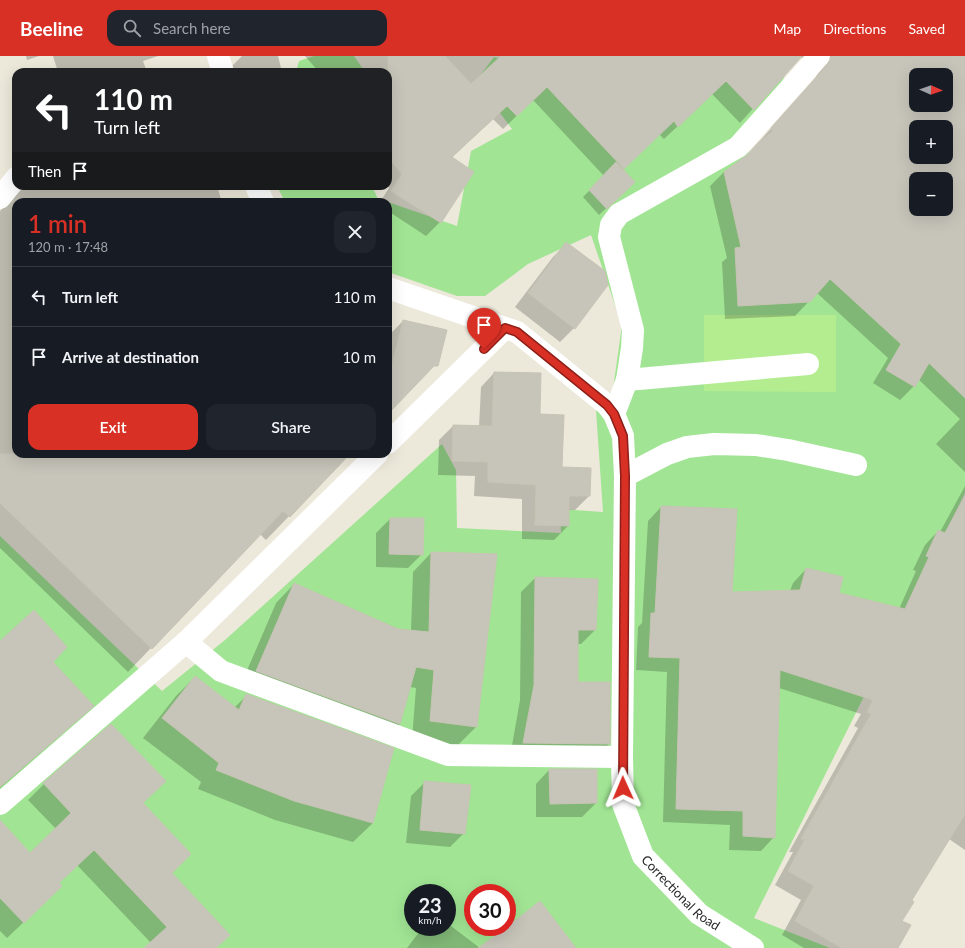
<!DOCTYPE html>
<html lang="en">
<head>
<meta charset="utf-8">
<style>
  body { margin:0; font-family:Lato,sans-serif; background:#20242c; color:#f1f3f6; height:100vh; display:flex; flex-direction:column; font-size:15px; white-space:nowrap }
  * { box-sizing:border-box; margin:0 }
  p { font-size:13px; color:#9ea1a6 }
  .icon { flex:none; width:22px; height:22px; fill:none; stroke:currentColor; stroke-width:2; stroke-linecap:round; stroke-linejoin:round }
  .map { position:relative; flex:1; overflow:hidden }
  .panel { position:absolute; left:12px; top:142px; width:380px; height:260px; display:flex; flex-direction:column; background:#171b24; border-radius:12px; box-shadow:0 4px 16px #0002 }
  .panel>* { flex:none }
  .guide { position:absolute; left:12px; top:12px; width:380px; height:122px; border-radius:12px; box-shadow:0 4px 16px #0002; background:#202124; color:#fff; overflow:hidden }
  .needle { width:26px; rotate:92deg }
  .fabs { position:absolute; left:909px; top:12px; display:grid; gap:8px }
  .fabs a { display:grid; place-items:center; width:44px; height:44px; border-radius:8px; background:#171b24; box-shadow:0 4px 16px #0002; font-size:20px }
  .speed { position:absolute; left:404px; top:828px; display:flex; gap:8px; font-size:20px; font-weight:700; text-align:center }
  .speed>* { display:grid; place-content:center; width:52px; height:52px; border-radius:50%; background:#171b24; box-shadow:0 4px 16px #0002; line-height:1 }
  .speed small { font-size:10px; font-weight:400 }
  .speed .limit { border:6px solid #d22; background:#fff; color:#111 }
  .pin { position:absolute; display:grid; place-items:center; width:34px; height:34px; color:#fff; margin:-41px -17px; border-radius:50% 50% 50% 0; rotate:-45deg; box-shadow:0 0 4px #0007 }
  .pin .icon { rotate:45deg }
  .me { position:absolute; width:44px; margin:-22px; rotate:359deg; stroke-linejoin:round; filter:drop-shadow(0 0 3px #0008) }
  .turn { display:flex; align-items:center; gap:14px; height:84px; padding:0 16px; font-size:18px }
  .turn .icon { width:52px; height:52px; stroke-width:2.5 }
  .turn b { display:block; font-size:28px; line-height:34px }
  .then { display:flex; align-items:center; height:38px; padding:0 16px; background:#0003; gap:8px; font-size:15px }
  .round { display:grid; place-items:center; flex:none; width:42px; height:42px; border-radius:12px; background:#20242c }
  .summary { display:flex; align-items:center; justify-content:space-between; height:68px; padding:0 16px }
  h1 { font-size:24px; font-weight:600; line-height:30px; color:#d93025 }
  .primary-button { display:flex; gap:8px; margin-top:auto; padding:8px 16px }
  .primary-button a { flex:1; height:46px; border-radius:12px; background:#d93025; color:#fff; font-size:16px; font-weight:600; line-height:46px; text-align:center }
  .primary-button a+a { background:#20242c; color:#f1f3f6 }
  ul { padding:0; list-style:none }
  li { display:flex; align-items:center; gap:12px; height:60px; padding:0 16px; border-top:1px solid #363941 }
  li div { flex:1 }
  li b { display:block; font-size:15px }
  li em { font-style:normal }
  header { display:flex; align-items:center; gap:24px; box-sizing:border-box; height:56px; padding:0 20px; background:#d93025; color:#fff }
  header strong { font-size:19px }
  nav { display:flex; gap:22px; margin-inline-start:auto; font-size:14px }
  .search { width:280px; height:36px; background:#20242c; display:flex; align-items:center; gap:10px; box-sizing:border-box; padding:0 14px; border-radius:12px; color:#9ea1a6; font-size:15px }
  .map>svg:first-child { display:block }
  .green { fill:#a1e594; fill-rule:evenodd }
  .pitch { fill:#b4ed90 }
  .shadow { fill:#0003; fill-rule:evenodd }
  .building { fill:#c7c4ba; stroke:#c7c4b4; fill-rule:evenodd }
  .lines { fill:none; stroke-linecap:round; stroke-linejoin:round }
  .minor { stroke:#fff; stroke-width:22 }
  .route-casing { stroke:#8d1f18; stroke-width:10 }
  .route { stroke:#d93025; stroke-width:7 }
  .labels { text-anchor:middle; stroke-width:3.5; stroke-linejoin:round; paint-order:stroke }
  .street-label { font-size:13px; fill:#292929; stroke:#fff }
</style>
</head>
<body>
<header>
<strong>Beeline</strong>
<div class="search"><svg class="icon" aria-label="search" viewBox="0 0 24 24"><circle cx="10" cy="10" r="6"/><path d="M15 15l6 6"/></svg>Search here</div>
<nav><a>Map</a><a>Directions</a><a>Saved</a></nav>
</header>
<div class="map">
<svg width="965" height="892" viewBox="0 0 965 892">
  <rect width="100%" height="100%" fill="#ece8da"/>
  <path class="green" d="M314 0H354L365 16H296L299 5Z
    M494 1 559 20 787 15 741 112 965 304V437L754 862 830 892H0V480L162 635 225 584 442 388 456 414 457 472 561 477 560 453 603 456 596 354 613 333 622 269 591 179 528 208 485 240H457L388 216V146L457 170 471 95 512 73 476 25ZM413 837H447V871H413ZM473 837H507V871H473Z
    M277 130H372L378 143 388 146H285Z"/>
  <path class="pitch" d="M704 259H836V336L704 335Z"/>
  <path class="shadow" d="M26 0H39L27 4Z
    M53 0H158L143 5 147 16H58Z
    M242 0H278L282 16H233L232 10Z
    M305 0H965V416L936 388 960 363 918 323 914 330 900 344 873 327 888 302 817 237 795 260 725 263 722 206 727 202 710 130 724 116 744 103 759 88 758 87 815 23 818 17 807 1 799 2 740 67 712 38 664 83 659 78 622 114 634 126 599 159 583 141 604 120 533 44 503 73 493 63 451 102 473 116 440 166 426 180 388 155V146H380L389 132 388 130V16H319ZM916 19H946V49H916ZM916 71H946V101H916ZM916 123H946V153H916Z
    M25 130H217L222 146H16V398H349L266 484 260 478 128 616 0 492V155Z
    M567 187 574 272 560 286 515 251 553 201Z
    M403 265 388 357V280Z
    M494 317 539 359 561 412 589 440 575 454H568V470L554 484 522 483V443L474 440 475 420 438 419 439 384 453 370 479 371 481 331Z
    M965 430V794L949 783 910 845 901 865 897 892H804L782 879 801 844 775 829 793 796H789L858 672 854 670 861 658 779 632 774 781 761 795 729 794 730 769 663 766 667 616 636 614 638 571 642 567 648 465 661 451 731 537 790 535 793 527 806 513 838 538 899 553 916 515 913 514 925 489 938 475 940 476Z
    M390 463 422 498 408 512 376 511V477Z
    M431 497 477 670 458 689 412 683 416 632 410 631 400 668 381 686 239 633 276 547 294 528 398 574 411 575 413 516Z
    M535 522 595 574 581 588H577V627L609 688 595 702 510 701 520 644 521 536Z
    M0 586 52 606 93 650 79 663 0 732Z
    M195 621 234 652 247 639 373 767 353 786 275 764 198 733 201 726 143 682 176 640Z
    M111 669 171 817 216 892H146L151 887 77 809 58 828 45 846 7 882 0 875V792L30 798 56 773 28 744 44 728Z
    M549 714 596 747 582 761H536V728Z
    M425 726 464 777 450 791 406 787 411 740Z
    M447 867 480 892H559H407L423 871H447Z"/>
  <path class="building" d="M388 0H445L471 28 501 0H802L754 54 726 25 678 71 674 65 624 113 547 31 517 60 507 50 452 101 474 116 441 167 391 135 402 118 388 102Z
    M831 0H965V342L929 307 915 331 886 314 901 288 830 223 810 246 738 250 735 192 741 191 724 116 747 99 758 87 773 75 771 72 828 8ZM916 19H946V49H916ZM916 71H946V101H916ZM916 123H946V153H916Z
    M616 106 635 126 607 153 589 134Z
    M566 186 605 215 608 229 575 273 528 237Z
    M403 264 447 274 438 310H434L388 358V325Z
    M494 316 541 317 540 358 564 359 562 411 591 412 590 440H569V470L535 469 536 429 488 426V406L452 405 453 369 492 370Z
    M0 398H350L290 461 283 455 152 593 0 447Z
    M965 440V758L912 844 914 846 902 865 911 869 898 892H842L795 865 814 830 788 815 805 783H801L871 658 867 656 873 644 780 614 775 782 743 780V755L676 753 680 602 649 601 651 557H655L661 450 737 453 732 536 800 534 806 512 843 521 839 537 905 553 929 501 926 500 938 474 945 477Z
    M390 462H424L423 499 389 498Z
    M431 496 497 498 477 671 430 665 434 614 416 611 400 668 256 615 294 527 398 573 429 576Z
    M535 521 598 523 596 574H578V626H610V688L523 687 534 629Z
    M34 554 67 591 53 606 94 650 0 731V585Z
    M195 620 239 654 246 638 394 692 373 767 294 745 216 714 219 707 162 662Z
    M111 668 166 725 143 747 191 798 172 817 230 879 216 892H144L167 871 94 794 59 827 62 830 24 867 0 842V764L30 797 71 757 43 727Z
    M549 713H597V747L550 748Z
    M424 725 471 729 465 778 420 774Z
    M540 845 576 892H478L507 871Z"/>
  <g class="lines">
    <g class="minor">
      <path d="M218 0 223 16"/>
      <path d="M256 130 263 146"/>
      <path d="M0 142 16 122"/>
      <path id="s1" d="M388 232 517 276 607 349 614 358 623 380 625 420 622 701 623 748 643 800 699 858 753 892"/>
      <path d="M627 324 632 292 633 274 609 181 611 169 619 158 738 91 819 0"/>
      <path d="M614 358 627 324 808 308"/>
      <path d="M388 387 505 272"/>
      <path d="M625 420 667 398 687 391 714 388 756 389 788 394 856 409"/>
      <path d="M186 586 221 615 448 699 622 701"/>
      <path d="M0 748 186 586 377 398"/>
    </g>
  </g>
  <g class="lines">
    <g class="route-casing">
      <path id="route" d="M484 293 505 272 517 276 607 349 614 358 623 380 625 420 623 732"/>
    </g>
    <use href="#route" class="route"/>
  </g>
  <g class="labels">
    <g class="street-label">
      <text dy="5" stroke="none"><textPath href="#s1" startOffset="764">Correctional Road</textPath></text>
    </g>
  </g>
</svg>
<div class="fabs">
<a><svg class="needle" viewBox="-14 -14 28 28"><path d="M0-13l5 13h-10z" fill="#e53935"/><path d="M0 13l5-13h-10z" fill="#9ea1a6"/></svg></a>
<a>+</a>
<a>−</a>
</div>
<div class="speed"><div>23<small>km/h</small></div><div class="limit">30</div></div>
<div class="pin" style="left:484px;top:293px;background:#d93025"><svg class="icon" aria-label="arrive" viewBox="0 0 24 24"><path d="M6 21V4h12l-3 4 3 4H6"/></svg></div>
<svg class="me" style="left:623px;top:732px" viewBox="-20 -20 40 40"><path d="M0-17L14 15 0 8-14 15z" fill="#d93025" stroke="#fff" stroke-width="4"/></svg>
<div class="guide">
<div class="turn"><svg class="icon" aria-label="left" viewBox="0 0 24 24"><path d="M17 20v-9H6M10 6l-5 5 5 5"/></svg><div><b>110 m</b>Turn left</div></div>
<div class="then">Then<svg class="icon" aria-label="arrive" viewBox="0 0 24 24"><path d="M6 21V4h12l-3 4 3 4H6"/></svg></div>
</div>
<section class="panel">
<div class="summary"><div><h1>1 min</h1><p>120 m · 17:48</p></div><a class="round"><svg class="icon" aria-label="close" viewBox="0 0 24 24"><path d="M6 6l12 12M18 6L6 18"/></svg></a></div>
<ul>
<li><svg class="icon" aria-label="left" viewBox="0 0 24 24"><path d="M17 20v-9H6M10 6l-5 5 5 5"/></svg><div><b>Turn left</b></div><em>110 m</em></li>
<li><svg class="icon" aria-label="arrive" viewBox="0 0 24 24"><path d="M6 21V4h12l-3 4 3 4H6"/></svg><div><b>Arrive at destination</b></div><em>10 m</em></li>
</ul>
<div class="primary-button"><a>Exit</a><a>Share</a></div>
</section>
</div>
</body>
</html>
